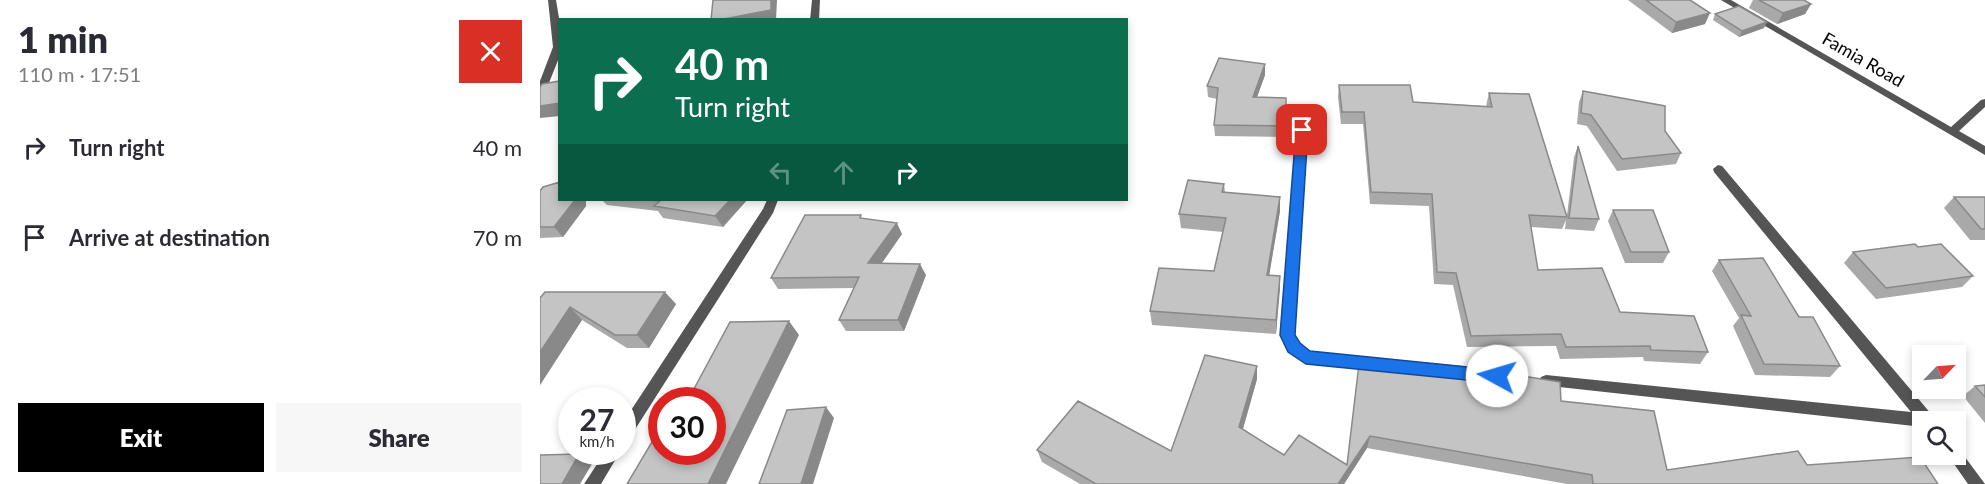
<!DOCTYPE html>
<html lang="en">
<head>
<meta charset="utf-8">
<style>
  body { margin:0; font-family:Lato,sans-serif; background:#f7f7f7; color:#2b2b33; height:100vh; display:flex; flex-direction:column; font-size:22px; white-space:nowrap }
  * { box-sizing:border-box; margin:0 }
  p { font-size:20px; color:#7c7c81 }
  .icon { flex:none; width:33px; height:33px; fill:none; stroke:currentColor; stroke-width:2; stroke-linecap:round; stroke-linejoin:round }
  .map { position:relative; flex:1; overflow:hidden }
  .sheet { display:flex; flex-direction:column; background:#fff; width:540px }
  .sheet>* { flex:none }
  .banner { position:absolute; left:18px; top:18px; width:570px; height:183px; border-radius:0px; box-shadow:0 3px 9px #0003; background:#0b6e4f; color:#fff; overflow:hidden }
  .needle { width:39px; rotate:65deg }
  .fabs { position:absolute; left:1372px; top:345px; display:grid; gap:12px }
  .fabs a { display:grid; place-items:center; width:54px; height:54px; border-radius:0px; background:#fff; box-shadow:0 3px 9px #0003; font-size:30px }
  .speed { position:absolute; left:18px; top:387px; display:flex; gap:12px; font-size:30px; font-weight:700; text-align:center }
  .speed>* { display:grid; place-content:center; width:78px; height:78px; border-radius:50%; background:#fff; box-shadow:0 3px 9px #0003; line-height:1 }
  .speed small { font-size:15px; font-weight:400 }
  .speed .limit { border:9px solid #d22; background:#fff; color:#111 }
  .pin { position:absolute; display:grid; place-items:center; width:51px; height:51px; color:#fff; margin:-26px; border-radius:12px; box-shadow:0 3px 9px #0006 }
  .me { position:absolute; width:66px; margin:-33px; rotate:276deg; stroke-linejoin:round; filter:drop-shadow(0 0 4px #0008) }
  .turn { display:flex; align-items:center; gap:21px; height:126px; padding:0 18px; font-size:27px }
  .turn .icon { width:78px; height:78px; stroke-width:2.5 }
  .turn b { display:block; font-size:42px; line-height:51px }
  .lanes { display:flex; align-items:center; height:57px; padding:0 18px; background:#0003; justify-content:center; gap:30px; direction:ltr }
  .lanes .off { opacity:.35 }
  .round { display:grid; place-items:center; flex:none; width:63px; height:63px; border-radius:0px; background:#f7f7f7 }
  .head { display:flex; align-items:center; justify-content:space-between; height:102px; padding:0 18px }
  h1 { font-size:36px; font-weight:800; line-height:45px }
  .primary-button { display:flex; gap:12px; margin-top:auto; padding:12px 18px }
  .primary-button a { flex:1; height:69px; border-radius:0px; background:#000; color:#fff; font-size:24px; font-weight:800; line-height:69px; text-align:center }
  .primary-button a+a { background:#f7f7f7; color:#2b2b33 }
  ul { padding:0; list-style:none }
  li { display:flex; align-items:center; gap:18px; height:90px; padding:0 18px }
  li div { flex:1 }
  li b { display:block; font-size:22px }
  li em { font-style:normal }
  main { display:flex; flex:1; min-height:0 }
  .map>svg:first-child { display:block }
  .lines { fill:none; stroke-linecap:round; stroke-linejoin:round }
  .minor { fill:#555; fill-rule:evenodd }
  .wall { fill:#a9a9a9 }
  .shaded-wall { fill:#898989 }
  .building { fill:#c4c4c4; stroke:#898989; stroke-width:1.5 }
  .route { fill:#1a73e8; stroke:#114b97; stroke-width:1.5 }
  .labels { text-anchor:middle; stroke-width:6; stroke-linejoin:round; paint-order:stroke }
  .street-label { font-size:18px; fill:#000; stroke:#fff }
</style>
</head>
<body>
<main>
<section class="sheet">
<div class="head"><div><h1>1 min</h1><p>110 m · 17:51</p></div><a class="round" style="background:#d93025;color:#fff"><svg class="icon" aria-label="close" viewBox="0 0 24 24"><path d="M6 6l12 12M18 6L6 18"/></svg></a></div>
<ul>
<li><svg class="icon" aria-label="right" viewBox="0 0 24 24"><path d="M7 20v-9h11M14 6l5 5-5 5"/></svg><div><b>Turn right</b></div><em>40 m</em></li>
<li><svg class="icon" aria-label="arrive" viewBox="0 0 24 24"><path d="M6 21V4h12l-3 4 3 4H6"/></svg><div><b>Arrive at destination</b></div><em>70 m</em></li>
</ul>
<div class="primary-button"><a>Exit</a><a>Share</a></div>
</section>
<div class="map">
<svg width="1445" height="484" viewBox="0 0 1445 484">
  <rect width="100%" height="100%" fill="#fff"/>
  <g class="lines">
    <path class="minor" d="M8 0H16L20 24V55L5 93 0 96V81L13 47Z
      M272 0H280L279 20H270Z
      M1181 0H1191L1411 127 1441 100 1445 99V107L1419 131 1445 146V155Z
      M762 127 767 130 755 335 759 344 769 352 896 364 901 366 903 370 901 374 896 376 766 363 749 352 741 335 757 130Z
      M1178 165 1182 166 1392 415 1395 422H1383V427L1001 385 999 381 1001 377 1006 375 1371 412 1174 172 1173 169Z
      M227 200H238L233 213 87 442 82 443V424L223 209Z
      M1416 448 1419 449 1445 484H1428L1407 454H1416Z
      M65 452H80L61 484H44Z"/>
  </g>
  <path class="wall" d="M1088 0H1150L1165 24 1132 33Z
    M1213 0H1264L1271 4 1265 14 1237 24 1209 8Z
    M1175 14 1224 28 1199 37 1173 20Z
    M725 75 717 97 746 98V137L675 136 674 125 677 99 668 97 667 86Z
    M799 85 873 102 946 106 949 93 1027 215 1034 157 1038 146 1059 219 1054 231 1025 229 1026 220 1022 229 991 227 998 270 1080 312 1168 352 1160 364 1104 361 1103 357 1020 359 1016 346 927 347 913 285 894 284 889 206 830 204 823 124H801L798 97Z
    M1043 91 1125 131 1141 153 1136 164 1077 171 1047 126 1037 124 1039 102Z
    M684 184 685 192 740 211 729 275 740 276 736 334 612 325 610 311 674 271 683 232 641 228 639 214Z
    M0 191 20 200H46V206L23 237 0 238Z
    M1414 197H1445V240H1430L1404 208Z
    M62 200H207L183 227 123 218 118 211 67 205Z
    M1073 210 1129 252 1123 263H1085L1068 221Z
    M323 218 362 234 342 263 386 275 364 331H306L299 320 314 288 238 289 231 278Z
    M1378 247 1433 276 1422 287 1336 299 1304 263 1313 252Z
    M1179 260 1259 317 1300 366 1290 377 1215 375 1193 326 1199 318 1172 271Z
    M0 298 136 304 109 348H87L42 320 0 385Z
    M819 364 1021 401 1127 470 1267 465 1398 484H1027L827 448 804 484H540L502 462 497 450 631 451 717 366V379L703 429 744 455 807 464Z
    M1445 385V423L1423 396 1435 386Z"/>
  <path class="shaded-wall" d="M231 0H237L236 20H179Z
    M1271 4 1265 14 1237 24 1243 13Z
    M1170 13 1165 24 1132 33 1136 22Z
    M1227 22 1224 28 1199 37 1202 31Z
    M725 64V75L713 108V97Z
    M20 103V116L0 118V106Z
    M740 197V211L727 288V275Z
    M35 200H46V206L23 237 14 227Z
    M190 200H207L183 227 175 216Z
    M357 223 362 234 334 274 328 263Z
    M380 264 386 275 364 331 358 320Z
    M740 276V289L736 334V320Z
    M125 292 136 304 109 348 97 335Z
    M30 307 42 320 0 385V352Z
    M249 321 259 335 186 484H168Z
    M717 366V379L700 439 699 427Z
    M286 407 294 418 273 484H261Z
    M830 436 827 448 804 484H798Z
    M39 454 52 464 40 484H22Z"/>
  <path class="building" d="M173 0H231V10L179 20H171Z
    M1106 0H1150L1170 13 1136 22Z
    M1219 0H1264L1271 4 1243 13Z
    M1199 6 1227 22 1202 31 1175 14Z
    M679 58 725 64 713 97 746 98V126L674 125 678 88 667 86Z
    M20 81V103L0 106V87L2 84Z
    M799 85H870L873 102 952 107 949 93 989 94 1027 217 989 215 998 270 1062 268 1080 312 1154 316 1168 352 1111 350 1110 346 1026 347 1021 334 931 336 916 273 897 272 892 194 831 192 824 112H802Z
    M1043 91 1125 106V131L1141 153 1082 159 1051 115 1041 113Z
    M1038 146 1059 219 1029 218Z
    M648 180 684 184 682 192 740 197 727 275 740 276 736 320 610 311 619 268 674 271 686 218 639 214Z
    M20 182V200H35L14 227H0V191L3 187Z
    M1414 197H1445V229H1441Z
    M109 200H190L175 216 114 206 120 201Z
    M1073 210H1113L1129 252H1091Z
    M265 215H321L320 218 357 223 328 263 380 264 358 320H299L319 277 231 278Z
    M1375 244 1378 247 1401 244 1433 276 1346 288 1313 252Z
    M1223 258 1259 317H1273L1300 366 1224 364 1201 315 1211 316 1179 260Z
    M5 292H125L97 335H75L30 307 0 352V298Z
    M249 321 168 484H87L122 425V452H172V400H148L190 322Z
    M665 355 717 366 699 427 744 455 759 435 807 465 819 364 881 373 883 363 926 367 1020 382 1021 401 1114 411 1127 470 1258 451 1267 465 1380 457 1398 484H1053L1052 475 830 436 798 484H556L497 450 538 401 631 451Z
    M1445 385V397L1435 386Z
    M286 407 261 484H219L247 410Z
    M39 454 22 484H0V455Z"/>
  <path class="route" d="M762 126 768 130 755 335 760 343 770 351 957 370 963 372 965 376 963 381 957 383 766 364 748 352 740 335 756 130Z"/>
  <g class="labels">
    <g class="street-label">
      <text transform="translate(1323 60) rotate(30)" y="6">Famia Road</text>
    </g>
  </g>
</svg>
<div class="fabs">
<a><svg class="needle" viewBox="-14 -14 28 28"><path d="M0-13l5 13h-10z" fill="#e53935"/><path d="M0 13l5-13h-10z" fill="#7c7c81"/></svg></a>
<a><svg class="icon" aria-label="search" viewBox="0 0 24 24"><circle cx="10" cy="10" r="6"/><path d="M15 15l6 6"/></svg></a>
</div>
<div class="speed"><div>27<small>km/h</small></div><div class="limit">30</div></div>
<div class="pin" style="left:762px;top:130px;background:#d93025"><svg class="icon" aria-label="arrive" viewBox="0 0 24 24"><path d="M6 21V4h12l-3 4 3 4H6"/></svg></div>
<svg class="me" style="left:957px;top:376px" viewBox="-20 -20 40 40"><circle r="19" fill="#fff"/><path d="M0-13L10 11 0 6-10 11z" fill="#1a73e8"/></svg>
<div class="banner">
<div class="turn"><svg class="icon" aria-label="right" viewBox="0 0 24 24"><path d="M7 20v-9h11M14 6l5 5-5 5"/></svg><div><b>40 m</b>Turn right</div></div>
<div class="lanes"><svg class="icon off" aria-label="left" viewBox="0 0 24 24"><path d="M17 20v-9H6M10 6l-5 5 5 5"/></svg><svg class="icon off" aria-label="ahead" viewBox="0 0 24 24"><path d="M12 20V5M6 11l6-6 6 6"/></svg><svg class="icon" aria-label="right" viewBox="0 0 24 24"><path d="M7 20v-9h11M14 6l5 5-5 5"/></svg></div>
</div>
</div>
</main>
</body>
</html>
